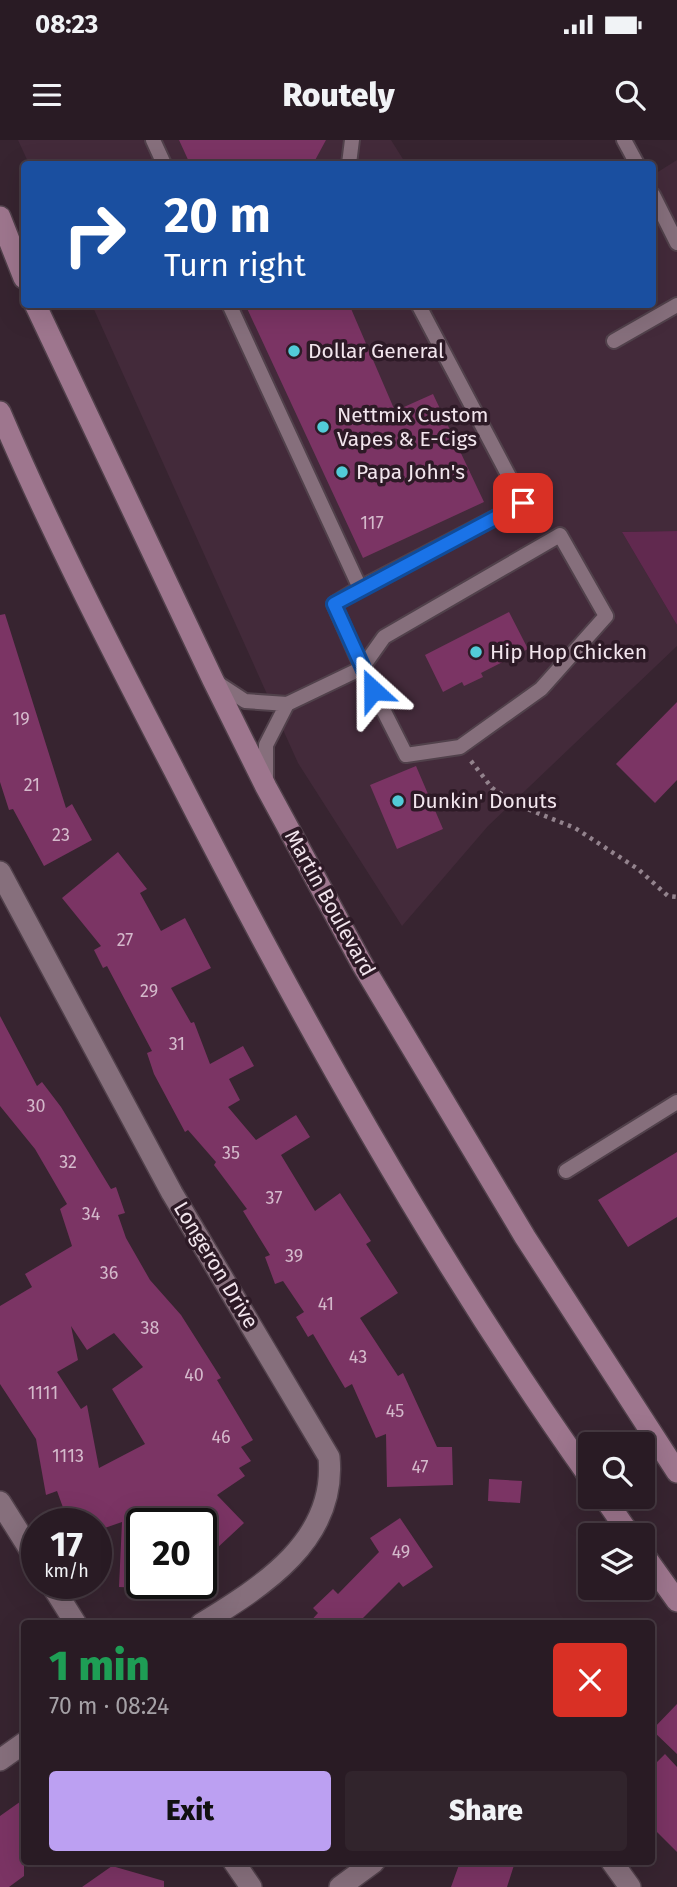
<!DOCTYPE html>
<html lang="en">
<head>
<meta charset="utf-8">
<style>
  body { margin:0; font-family:"Fira Sans",sans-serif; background:#31242c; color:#f1f3f6; height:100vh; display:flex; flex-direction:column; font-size:26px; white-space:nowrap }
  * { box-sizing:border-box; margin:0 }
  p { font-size:23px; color:#a5a1a6 }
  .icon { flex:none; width:38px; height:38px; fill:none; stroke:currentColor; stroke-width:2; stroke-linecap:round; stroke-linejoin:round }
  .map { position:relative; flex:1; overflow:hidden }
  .details { position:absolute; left:21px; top:1480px; width:634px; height:245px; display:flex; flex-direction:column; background:#291b24; border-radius:7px; box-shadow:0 7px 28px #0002,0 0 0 2px #453941 }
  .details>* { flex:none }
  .banner { position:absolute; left:21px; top:21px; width:635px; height:147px; border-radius:7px; box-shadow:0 7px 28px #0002,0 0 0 2px #453941; background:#1a4fa0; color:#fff; overflow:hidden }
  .buttons { position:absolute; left:578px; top:1292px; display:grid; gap:14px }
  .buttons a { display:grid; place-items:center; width:77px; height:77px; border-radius:7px; background:#291b24; box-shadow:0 7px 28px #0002,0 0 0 2px #453941; font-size:35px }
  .speed { position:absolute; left:21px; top:1368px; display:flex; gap:14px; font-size:35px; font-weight:700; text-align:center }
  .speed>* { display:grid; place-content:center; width:91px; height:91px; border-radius:50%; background:#291b24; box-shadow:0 7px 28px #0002,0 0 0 2px #453941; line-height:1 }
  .speed small { font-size:18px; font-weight:400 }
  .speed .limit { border:4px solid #111; border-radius:10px; background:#fff; color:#111 }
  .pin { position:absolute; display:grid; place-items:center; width:60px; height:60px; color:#fff; margin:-30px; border-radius:14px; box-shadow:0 4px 10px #0006 }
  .me { position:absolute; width:77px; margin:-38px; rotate:336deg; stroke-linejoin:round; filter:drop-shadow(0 0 5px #0008) }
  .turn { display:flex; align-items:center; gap:24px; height:147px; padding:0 28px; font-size:32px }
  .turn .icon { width:91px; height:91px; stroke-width:2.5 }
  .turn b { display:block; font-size:49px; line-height:60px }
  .round { display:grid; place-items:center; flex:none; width:74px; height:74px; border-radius:7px; background:#31242c }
  .overview { display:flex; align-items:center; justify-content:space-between; height:119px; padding:0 28px }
  h1 { font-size:42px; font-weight:800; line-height:52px; color:#1e9e55 }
  .primary-button { display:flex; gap:14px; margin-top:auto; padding:14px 28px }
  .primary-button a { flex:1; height:80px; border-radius:7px; background:#bca0f2; color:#111; font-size:28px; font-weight:800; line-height:80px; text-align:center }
  .primary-button a+a { background:#31242c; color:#f1f3f6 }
  .status { display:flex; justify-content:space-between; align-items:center; height:49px; padding:0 35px; background:#291b24; direction:ltr }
  .status svg { height:19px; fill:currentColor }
  header { display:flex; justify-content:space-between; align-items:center; height:91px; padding:0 28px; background:#291b24; font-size:32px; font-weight:800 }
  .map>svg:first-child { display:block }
  .built { fill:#432a3a }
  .green { fill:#61294f }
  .building { fill:#7b3464; fill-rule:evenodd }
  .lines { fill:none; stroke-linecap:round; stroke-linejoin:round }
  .lane-casing { stroke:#51414b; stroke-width:18 }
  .street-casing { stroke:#51414b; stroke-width:24 }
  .secondary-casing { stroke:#51414b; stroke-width:24 }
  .path { stroke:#93838d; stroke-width:4.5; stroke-dasharray:3.5 5; stroke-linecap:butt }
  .lane { stroke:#866f7c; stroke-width:14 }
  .street { stroke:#866f7c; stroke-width:21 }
  .secondary { stroke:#9e768e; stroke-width:21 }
  .route-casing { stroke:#114b97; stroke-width:18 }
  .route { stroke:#1a73e8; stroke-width:12 }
  .poi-dot { fill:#52cbd8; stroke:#2d1a26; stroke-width:2.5 }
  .labels { text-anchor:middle; stroke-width:7; stroke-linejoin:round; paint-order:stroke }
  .number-label { font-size:18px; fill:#d4b9cb }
  .poi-label { font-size:21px; fill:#f2e5ed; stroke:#2d1a26; text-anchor:start }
  .street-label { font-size:21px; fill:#f2e5ed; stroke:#2d1a26 }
</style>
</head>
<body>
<div class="status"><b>08:23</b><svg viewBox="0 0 49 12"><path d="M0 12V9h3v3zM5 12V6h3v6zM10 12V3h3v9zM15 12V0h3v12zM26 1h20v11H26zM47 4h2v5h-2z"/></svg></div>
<header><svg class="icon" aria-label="menu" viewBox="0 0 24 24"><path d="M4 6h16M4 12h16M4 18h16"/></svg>Routely<svg class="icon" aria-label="search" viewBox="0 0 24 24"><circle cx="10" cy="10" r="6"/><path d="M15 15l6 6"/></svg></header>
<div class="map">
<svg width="677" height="1747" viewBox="0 0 677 1747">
  <rect width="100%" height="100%" fill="#372430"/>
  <path class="built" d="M18 0H391L406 24H29Z
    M677 20V391L622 392 677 485V506L488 686 402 786 298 623 92 165 653 164V35Z"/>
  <path class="green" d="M677 391V485L622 392Z"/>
  <path class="building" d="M179 0H326L313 24H190Z
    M245 164H349L395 271 433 254 484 362 363 418Z
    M509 472 528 509 481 533 483 537 464 546 462 542 443 552 425 515Z
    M5 474 66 668 72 664 92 700 44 726 13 669 9 670 0 642V475Z
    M677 562V640L655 663 616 624Z
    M416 626 443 689 397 709 370 645Z
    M118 712 147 749 140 753 161 791 185 778 211 828 171 848 191 883 194 882 210 924 243 906 254 926 229 939 240 960 228 967 256 1000 296 975 310 997 281 1015 315 1071 340 1053 371 1101 366 1104 398 1153 360 1178 398 1236 403 1233 437 1307H452L453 1345 387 1347 386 1294 376 1298 352 1244 345 1248 313 1194 308 1197 296 1177 304 1172 283 1141 275 1144 265 1117 270 1115 243 1071 247 1069 214 1025 216 1022 188 990 185 992 154 934 147 913 152 911 107 826 103 828 94 810 101 806 62 758Z
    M0 876 37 946 42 942 61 967 111 1049 116 1047 125 1073 118 1075 126 1098 150 1140 181 1175 221 1238 217 1240 253 1300 241 1307 251 1321 239 1328 245 1336 217 1355 244 1383 201 1423V1384H142V1448L119 1447 122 1382 96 1391V1384H69L57 1351 46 1355 36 1299 0 1244V1166L32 1147 25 1134 72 1106 60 1069 67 1064 35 1009 0 966ZM71 1186 87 1210 114 1193 143 1227 112 1249 145 1304 99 1328 87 1265 81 1269 57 1232 78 1220Z
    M677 1012V1077L628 1107 598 1060Z
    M489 1339 522 1341 520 1363 488 1361Z
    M400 1378 433 1427 403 1447 399 1442 357 1484H308L318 1473 313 1468 333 1449 338 1454 379 1412 370 1398Z
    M677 1564V1614L652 1590Z
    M665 1614 677 1627V1712L651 1686V1628Z
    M24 1659V1736L9 1747H0V1676Z
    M460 1722H515L507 1747H451Z
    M112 1726 164 1741V1747H82Z"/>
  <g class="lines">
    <g class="lane-casing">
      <path id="lane" d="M153 0 164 24
        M624 0 637 24
        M349 24 352 0
        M653 55 677 103
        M614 201 677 165
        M560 395 606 476 541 549 460 607 406 615 362 528 384 497Z
        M360 448 523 363 418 164
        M216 542 245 561 287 564 362 528 334 464 360 448 229 164
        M266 641V605L287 564
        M566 1031 677 962"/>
    </g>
    <g class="street-casing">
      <path id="street" d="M0 732 172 1053 329 1317C337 1400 263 1446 201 1484
        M0 1362 37 1421
        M51 1444 76 1484
        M0 1620 24 1603
        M234 1722 251 1747
        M612 1722 630 1747
        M340 1747 374 1722"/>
    </g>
    <g class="secondary-casing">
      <path id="secondary" d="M0 77 24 138
        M35 164 213 540 266 647 362 824 525 1097 677 1332
        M0 272C52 394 113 512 174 630 298 873 432 1115 590 1338
        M603 1356 630 1395
        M642 1412 677 1461"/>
    </g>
    <path class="path" d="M471 621 492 648 520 666 575 688 638 729 668 756 677 757"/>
    <use href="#lane" class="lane"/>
    <use href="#street" class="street"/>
    <use href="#secondary" class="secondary"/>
  </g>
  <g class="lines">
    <g class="route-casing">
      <path id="route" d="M373 550 334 464 523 363"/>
    </g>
    <use href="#route" class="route"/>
  </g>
  <g class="poi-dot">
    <circle cx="294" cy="211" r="7"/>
    <circle cx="323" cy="287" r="7"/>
    <circle cx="342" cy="332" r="7"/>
    <circle cx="476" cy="512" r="7"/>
    <circle cx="398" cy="661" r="7"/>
  </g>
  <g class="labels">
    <g class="number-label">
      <text x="372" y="389">117</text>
      <text x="21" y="585">19</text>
      <text x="32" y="651">21</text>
      <text x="61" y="701">23</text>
      <text x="125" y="806">27</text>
      <text x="149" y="857">29</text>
      <text x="177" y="910">31</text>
      <text x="36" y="972">30</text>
      <text x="231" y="1019">35</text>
      <text x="68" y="1028">32</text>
      <text x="274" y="1064">37</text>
      <text x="91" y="1080">34</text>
      <text x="294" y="1122">39</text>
      <text x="109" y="1139">36</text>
      <text x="326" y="1170">41</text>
      <text x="150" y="1194">38</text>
      <text x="358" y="1223">43</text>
      <text x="194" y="1241">40</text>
      <text x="43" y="1259">1111</text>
      <text x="395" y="1277">45</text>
      <text x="221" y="1303">46</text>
      <text x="68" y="1322">1113</text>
      <text x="420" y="1333">47</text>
      <text x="401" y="1418">49</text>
    </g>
    <g class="poi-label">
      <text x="308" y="218">Dollar General</text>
      <text x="337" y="282">Nettmix Custom<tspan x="337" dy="24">Vapes &amp; E-Cigs</tspan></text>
      <text x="356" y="339">Papa John's</text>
      <text x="490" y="519">Hip Hop Chicken</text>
      <text x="412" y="668">Dunkin' Donuts</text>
    </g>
    <g class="street-label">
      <text transform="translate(330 763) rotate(61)" y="7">Martin Boulevard</text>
      <text transform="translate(216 1125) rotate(59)" y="7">Longeron Drive</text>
    </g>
  </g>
</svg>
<div class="buttons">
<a><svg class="icon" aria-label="search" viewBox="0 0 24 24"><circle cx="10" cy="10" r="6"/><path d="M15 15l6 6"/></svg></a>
<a><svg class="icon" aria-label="layers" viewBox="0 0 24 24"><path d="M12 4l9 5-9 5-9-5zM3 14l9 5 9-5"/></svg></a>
</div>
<div class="speed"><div>17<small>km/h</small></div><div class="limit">20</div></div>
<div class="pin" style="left:523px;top:363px;background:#d93025"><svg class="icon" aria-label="arrive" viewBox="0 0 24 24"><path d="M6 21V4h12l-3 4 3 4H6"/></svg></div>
<svg class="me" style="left:373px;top:550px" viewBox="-20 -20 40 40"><path d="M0-17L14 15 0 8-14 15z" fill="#1a73e8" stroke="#fff" stroke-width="4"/></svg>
<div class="banner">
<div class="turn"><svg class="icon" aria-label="right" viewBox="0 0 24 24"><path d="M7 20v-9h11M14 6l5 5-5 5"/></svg><div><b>20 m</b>Turn right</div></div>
</div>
<section class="details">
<div class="overview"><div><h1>1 min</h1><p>70 m · 08:24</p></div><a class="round" style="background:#d93025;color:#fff"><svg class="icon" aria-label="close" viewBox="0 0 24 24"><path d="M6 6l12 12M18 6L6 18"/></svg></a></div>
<div class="primary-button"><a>Exit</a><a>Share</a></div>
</section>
</div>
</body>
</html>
